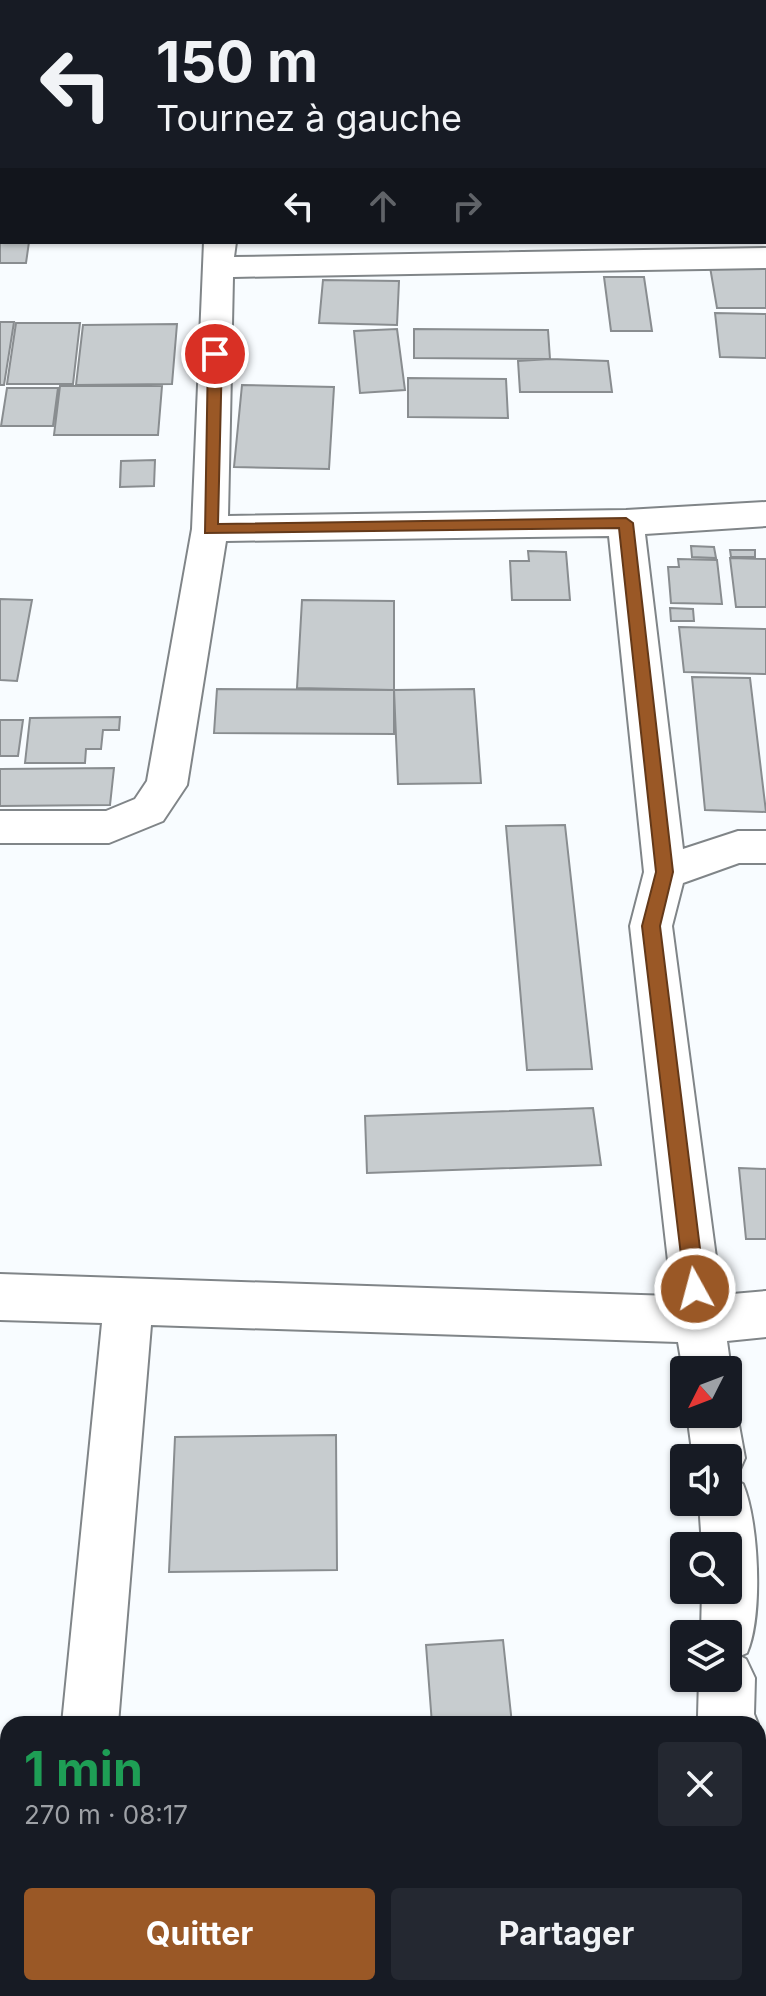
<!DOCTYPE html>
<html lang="fr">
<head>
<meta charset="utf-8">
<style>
  body { margin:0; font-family:Inter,sans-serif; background:#242831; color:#f1f3f6; height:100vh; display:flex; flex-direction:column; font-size:30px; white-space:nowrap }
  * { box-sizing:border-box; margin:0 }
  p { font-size:26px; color:#9ea1a6 }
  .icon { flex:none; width:44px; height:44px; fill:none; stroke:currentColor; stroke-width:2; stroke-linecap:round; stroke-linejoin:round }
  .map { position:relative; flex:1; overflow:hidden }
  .drawer { position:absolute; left:0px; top:1716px; width:766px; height:280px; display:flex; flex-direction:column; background:#171b24; border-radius:24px 24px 0 0; box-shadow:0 2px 6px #0004 }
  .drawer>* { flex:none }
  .hud { position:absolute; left:0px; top:0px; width:766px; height:244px; box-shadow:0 2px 6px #0004; background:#171b24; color:#f1f3f6; overflow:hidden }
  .needle { width:52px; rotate:228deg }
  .fabs { position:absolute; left:670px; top:1356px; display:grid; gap:16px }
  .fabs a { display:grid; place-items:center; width:72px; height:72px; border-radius:8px; background:#171b24; box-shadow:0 2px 6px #0004; font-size:40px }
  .pin { position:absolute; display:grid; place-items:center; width:68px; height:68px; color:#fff; margin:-34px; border:4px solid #fff; border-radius:50%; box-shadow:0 2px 8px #0007 }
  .me { position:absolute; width:88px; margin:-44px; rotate:353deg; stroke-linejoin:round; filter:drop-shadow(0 0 6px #0008) }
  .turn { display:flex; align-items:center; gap:28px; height:168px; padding:0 24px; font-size:36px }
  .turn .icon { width:104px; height:104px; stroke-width:2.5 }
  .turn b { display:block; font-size:56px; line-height:68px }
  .lanes { display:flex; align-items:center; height:76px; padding:0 24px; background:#0003; justify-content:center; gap:40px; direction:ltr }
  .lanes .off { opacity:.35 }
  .round { display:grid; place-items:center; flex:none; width:84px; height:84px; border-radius:8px; background:#242831 }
  .summary { display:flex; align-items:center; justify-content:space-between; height:136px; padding:0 24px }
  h1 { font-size:48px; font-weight:700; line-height:60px; color:#1e9e55 }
  .action { display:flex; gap:16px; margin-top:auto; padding:16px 24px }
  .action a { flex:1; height:92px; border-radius:8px; background:#9a5826; color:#fff; font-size:32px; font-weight:700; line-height:92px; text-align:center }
  .action a+a { background:#242831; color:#f1f3f6 }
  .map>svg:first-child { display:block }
  .building { fill:#c7cccf; stroke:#898d90; stroke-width:2 }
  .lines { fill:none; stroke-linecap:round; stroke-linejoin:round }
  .street-casing { stroke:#808588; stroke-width:4 }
  .street { fill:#fff; fill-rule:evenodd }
  .route { fill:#9a5826; stroke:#643919; stroke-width:2 }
</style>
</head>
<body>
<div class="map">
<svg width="766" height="1996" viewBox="0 0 766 1996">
  <rect width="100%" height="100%" fill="#f8fcff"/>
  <path class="building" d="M0 207 2 242H29L26 263H0Z
    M710 267H766V308H717Z
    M604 277H644L652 331H611Z
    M323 280 399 281 397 325 319 323Z
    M715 313 766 314V358L720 357Z
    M0 322H14L4 385H0Z
    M16 323H80L73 384H7Z
    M177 324 172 384 76 385 83 325Z
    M397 329 405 390 360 393 354 331Z
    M414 329 548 330 550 359 414 358Z
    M550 359 608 361 612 392H520L518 361Z
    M408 378 506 379 508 418 408 417Z
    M242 385 334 387 329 469 234 467Z
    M60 386H162L158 435H54Z
    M7 388H58L53 426H1Z
    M155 460 154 486 120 487 121 461Z
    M691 546 714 547 716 558 692 557Z
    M730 550H755V557H731Z
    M528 551 566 552 570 600H512L510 561H529Z
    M730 558 766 559V607H736Z
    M678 559 717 560 722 604 671 603 668 567H679Z
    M0 599 32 600 17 681 0 680Z
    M302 600 394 601V690L297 688Z
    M670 608 693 609 694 621H671Z
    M679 627 766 629V674L684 672Z
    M692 677 750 678 766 812 705 810Z
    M217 689 394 690V734L214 733Z
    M474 689 481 783 398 784 394 690Z
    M120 717 119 730H103L101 749H86L85 763H25L30 718Z
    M0 720H23L18 756H0Z
    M114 768 110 805 0 806V769Z
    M565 825 592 1069 527 1070 506 826Z
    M593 1108 601 1165 367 1173 365 1116Z
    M739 1168 766 1169V1239H746Z
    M336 1435 337 1570 169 1572 175 1437Z
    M503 1640 512 1724H432L426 1645Z"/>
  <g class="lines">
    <g class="street-casing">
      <path id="street" d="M764 52H766V70H764Z
        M0 54H2V72H0Z
        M204 242H236L234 257 766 248V268L233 277 228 516 626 510 766 502V526L645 534 683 849 738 831H766V863H739L683 883 672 926 721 1295 766 1291V1337L727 1341 731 1370 728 1377V1370H684V1377L678 1342 151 1325 118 1724H62L102 1323 0 1320V1274L672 1296 630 926 644 872 609 536 226 541 187 785 163 821 109 843H0V811H106L135 799 147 781 192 529Z
        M728 1396 737 1414 745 1458 737 1476 731 1478 743 1484C759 1522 763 1616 747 1653L740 1656 746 1659 755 1678 754 1714 758 1724H701L698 1716 699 1678H728V1634H701L702 1590H728V1546H702L699 1502H728V1458H693L687 1414H728Z
        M758 1756 766 1759V1830L758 1826Z
        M36 1988H96L95 1996H35Z"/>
    </g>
    <use href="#street" class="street"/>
  </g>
  <path class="route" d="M215 350 222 354 218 524 626 518 633 523 673 872 660 926 705 1289 702 1296 695 1299 688 1296 685 1289 642 926 656 872 619 528 205 533 208 354Z"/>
</svg>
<div class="fabs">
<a><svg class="needle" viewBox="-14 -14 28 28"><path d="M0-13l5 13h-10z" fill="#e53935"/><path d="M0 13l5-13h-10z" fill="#9ea1a6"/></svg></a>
<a><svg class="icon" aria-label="sound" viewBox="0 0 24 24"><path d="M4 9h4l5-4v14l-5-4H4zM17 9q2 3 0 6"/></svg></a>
<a><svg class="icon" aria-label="search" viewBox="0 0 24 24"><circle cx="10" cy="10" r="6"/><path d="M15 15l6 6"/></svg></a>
<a><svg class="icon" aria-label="layers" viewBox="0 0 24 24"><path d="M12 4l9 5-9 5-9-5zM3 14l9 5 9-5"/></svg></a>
</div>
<div class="pin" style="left:215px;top:354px;background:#d93025"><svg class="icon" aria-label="arrive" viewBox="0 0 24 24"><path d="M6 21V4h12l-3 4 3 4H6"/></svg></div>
<svg class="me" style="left:695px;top:1289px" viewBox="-20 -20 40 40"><circle r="17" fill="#9a5826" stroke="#fff" stroke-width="3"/><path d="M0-11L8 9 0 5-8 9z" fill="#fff"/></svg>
<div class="hud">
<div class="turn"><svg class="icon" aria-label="left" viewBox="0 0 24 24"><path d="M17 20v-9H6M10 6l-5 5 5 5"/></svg><div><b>150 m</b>Tournez à gauche</div></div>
<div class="lanes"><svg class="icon" aria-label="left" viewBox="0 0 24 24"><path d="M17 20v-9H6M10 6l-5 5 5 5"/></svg><svg class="icon off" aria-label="ahead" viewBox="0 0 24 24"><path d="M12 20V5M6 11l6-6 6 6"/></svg><svg class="icon off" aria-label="right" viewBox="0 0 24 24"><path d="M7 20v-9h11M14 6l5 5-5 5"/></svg></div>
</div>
<section class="drawer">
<div class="summary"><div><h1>1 min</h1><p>270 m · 08:17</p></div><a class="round"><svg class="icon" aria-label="close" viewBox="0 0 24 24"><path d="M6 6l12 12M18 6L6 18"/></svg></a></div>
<div class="action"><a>Quitter</a><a>Partager</a></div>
</section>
</div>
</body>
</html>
